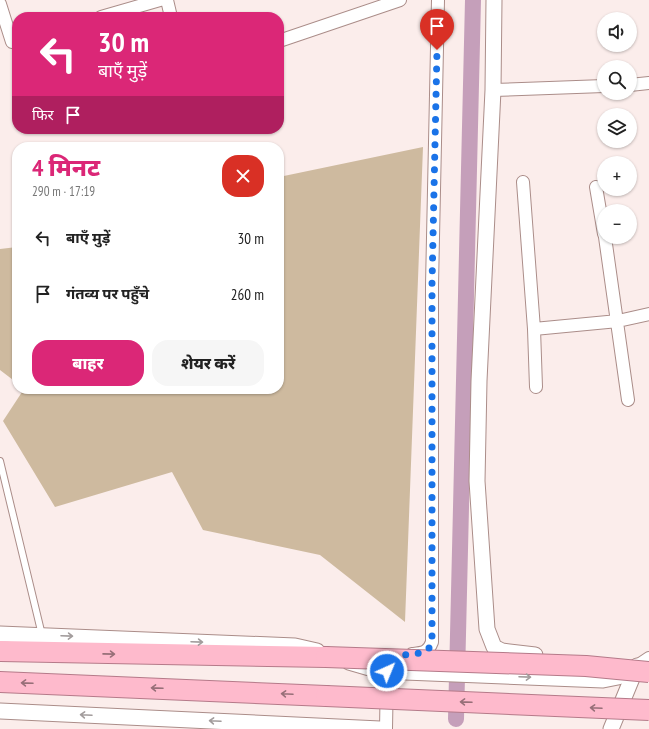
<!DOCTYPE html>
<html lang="hi">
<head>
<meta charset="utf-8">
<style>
  body { margin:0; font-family:"PT Sans Narrow","Noto Sans Devanagari",sans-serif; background:#f6f6f6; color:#222; height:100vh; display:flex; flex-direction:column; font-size:15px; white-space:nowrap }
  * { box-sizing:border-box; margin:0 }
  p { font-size:13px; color:#767676 }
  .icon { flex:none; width:22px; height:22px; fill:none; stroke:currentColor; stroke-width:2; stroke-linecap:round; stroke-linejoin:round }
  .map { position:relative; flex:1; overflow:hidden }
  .sheet { position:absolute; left:12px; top:142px; width:272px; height:252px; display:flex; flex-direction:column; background:#fff; border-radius:16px; box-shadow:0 1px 3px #0004 }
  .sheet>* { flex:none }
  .hud { position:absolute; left:12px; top:12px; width:272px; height:122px; border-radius:16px; box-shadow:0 1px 3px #0004; background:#db2777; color:#fff; overflow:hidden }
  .controls { position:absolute; left:597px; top:12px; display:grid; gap:8px }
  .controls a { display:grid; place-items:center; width:40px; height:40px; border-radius:50%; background:#fff; box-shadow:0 1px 3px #0004; font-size:20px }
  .pin { position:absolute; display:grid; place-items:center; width:34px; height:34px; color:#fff; margin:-41px -17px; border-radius:50% 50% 50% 0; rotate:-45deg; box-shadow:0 0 4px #0007 }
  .pin .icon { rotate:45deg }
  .me { position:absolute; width:44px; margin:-22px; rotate:44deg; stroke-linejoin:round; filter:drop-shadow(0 0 3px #0008) }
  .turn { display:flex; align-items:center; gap:14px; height:84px; padding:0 20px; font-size:18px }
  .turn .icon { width:52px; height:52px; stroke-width:2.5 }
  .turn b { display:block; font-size:28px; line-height:34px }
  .then { display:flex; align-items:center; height:38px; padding:0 20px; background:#0003; gap:8px; font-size:15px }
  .round { display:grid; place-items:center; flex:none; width:42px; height:42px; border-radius:16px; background:#f6f6f6 }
  .summary { display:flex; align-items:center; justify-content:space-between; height:68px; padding:0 20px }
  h1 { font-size:24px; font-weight:800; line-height:30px; color:#db2777 }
  .button { display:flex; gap:8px; margin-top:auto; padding:8px 20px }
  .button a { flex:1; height:46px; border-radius:16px; background:#db2777; color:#fff; font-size:16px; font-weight:800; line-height:46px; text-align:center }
  .button a+a { background:#f6f6f6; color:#222 }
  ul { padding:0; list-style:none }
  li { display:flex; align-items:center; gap:12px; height:56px; padding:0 20px }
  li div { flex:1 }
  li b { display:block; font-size:15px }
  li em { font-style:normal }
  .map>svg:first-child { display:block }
  .green { fill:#ceba9f }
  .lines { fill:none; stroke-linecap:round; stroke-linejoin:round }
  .canal { stroke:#c59fba; stroke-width:16 }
  .service-casing { stroke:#ab8d89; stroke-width:8 }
  .minor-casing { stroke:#ab8d89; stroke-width:14 }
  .tertiary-casing { stroke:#ab8d89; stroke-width:17 }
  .trunk-casing { stroke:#b57a89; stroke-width:22 }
  .service { stroke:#fff; stroke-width:6 }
  .minor { stroke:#fff; stroke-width:12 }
  .tertiary { stroke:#fff; stroke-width:15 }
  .trunk { stroke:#febacc; stroke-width:20 }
  .trunk-bridge-casing { stroke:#b57a89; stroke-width:22; stroke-linecap:butt }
  .trunk-bridge { stroke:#febacc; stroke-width:20 }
  .oneway { stroke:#a29c9c }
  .oneway2 { stroke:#976f78 }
  .route { stroke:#1a73e8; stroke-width:7; stroke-dasharray:0 12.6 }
</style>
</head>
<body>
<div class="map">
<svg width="649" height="729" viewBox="0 0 649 729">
  <rect width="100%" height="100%" fill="#fbedeb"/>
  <path class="green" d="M423 147 405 622 320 555 203 530 172 472 55 507 3 421 24 389H279V177Z
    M17 247V383L0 370V249Z"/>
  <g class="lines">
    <path class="canal" d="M456 719 473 0"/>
    <g class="service-casing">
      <path id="service" d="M0 461 42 635"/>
    </g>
    <g class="minor-casing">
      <path id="minor" d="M167 0 171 17
        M0 4 12 42
        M101 17 160 0
        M279 41 400 0
        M630 85 649 83
        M493 90 604 86
        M523 182 534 329 536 387
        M596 187 604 234
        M605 237 628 400
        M534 329 618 321 649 314
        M412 654C422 653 428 653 432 642V285L438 0
        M637 666 649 658
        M386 729 387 671 392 664"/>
    </g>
    <g class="tertiary-casing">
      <path id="tertiary" d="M494 0 493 90 479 381 477 481 487 629 494 647 502 651 535 655
        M0 634 295 646 317 651
        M349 662 380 671 603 680 618 677 629 671
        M0 711 380 729
        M611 729 637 666"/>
    </g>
    <g class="trunk-casing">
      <path id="trunk" d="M0 651 326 657
        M0 682 326 696"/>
    </g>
    <use href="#service" class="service"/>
    <use href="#minor" class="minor"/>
    <use href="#tertiary" class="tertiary"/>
    <use href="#trunk" class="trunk"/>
    <g class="trunk-bridge-casing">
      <path id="trunk-bridge" d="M326 657 586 666 649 672
        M326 696 649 710"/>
    </g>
    <use href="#trunk-bridge" class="trunk-bridge"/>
  </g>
  <defs><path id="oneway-shaft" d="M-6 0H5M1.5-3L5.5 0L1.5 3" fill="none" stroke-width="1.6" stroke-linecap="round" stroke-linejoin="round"/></defs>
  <g class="oneway">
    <use href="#oneway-shaft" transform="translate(67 636) rotate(2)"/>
    <use href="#oneway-shaft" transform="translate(197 642) rotate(2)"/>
    <use href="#oneway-shaft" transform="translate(525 677) rotate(2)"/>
    <use href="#oneway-shaft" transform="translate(86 715) rotate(-177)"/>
    <use href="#oneway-shaft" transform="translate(215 721) rotate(-177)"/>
  </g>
  <g class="oneway2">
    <use href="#oneway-shaft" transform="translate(109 654) rotate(1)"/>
    <use href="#oneway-shaft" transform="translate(27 683) rotate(-178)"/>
    <use href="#oneway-shaft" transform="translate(157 688) rotate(-178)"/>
    <use href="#oneway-shaft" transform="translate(287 694) rotate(-177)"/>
    <use href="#oneway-shaft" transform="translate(466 702) rotate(-178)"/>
    <use href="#oneway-shaft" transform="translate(596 708) rotate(-177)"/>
  </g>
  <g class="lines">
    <path class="route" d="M387 671C391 665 395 659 403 656 415 650 426 659 432 642V284L437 50"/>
  </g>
</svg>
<div class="controls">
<a><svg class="icon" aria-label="sound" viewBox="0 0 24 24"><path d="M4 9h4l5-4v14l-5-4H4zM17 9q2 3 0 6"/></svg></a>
<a><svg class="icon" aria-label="search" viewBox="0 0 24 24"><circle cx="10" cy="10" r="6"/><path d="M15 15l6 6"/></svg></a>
<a><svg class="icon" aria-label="layers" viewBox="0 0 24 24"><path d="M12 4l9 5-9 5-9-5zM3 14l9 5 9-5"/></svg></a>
<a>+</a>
<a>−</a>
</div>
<div class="pin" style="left:437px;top:50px;background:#d93025"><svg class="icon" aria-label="arrive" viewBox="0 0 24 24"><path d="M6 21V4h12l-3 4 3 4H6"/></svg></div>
<svg class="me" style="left:387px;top:671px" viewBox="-20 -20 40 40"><circle r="17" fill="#1a73e8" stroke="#fff" stroke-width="3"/><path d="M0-11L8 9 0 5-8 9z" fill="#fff"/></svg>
<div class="hud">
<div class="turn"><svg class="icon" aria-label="left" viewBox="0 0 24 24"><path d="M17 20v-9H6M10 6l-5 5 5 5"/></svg><div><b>30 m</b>बाएँ मुड़ें</div></div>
<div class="then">फिर<svg class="icon" aria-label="arrive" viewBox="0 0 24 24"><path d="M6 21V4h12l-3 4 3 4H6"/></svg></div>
</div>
<section class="sheet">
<div class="summary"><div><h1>4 मिनट</h1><p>290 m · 17:19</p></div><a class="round" style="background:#d93025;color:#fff"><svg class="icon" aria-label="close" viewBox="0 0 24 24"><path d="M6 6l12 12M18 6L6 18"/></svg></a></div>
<ul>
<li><svg class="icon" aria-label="left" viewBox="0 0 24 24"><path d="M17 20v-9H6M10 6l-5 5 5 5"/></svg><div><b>बाएँ मुड़ें</b></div><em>30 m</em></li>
<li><svg class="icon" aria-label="arrive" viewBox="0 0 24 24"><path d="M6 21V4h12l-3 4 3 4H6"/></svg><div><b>गंतव्य पर पहुँचे</b></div><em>260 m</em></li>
</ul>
<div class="button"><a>बाहर</a><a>शेयर करें</a></div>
</section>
</div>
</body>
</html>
